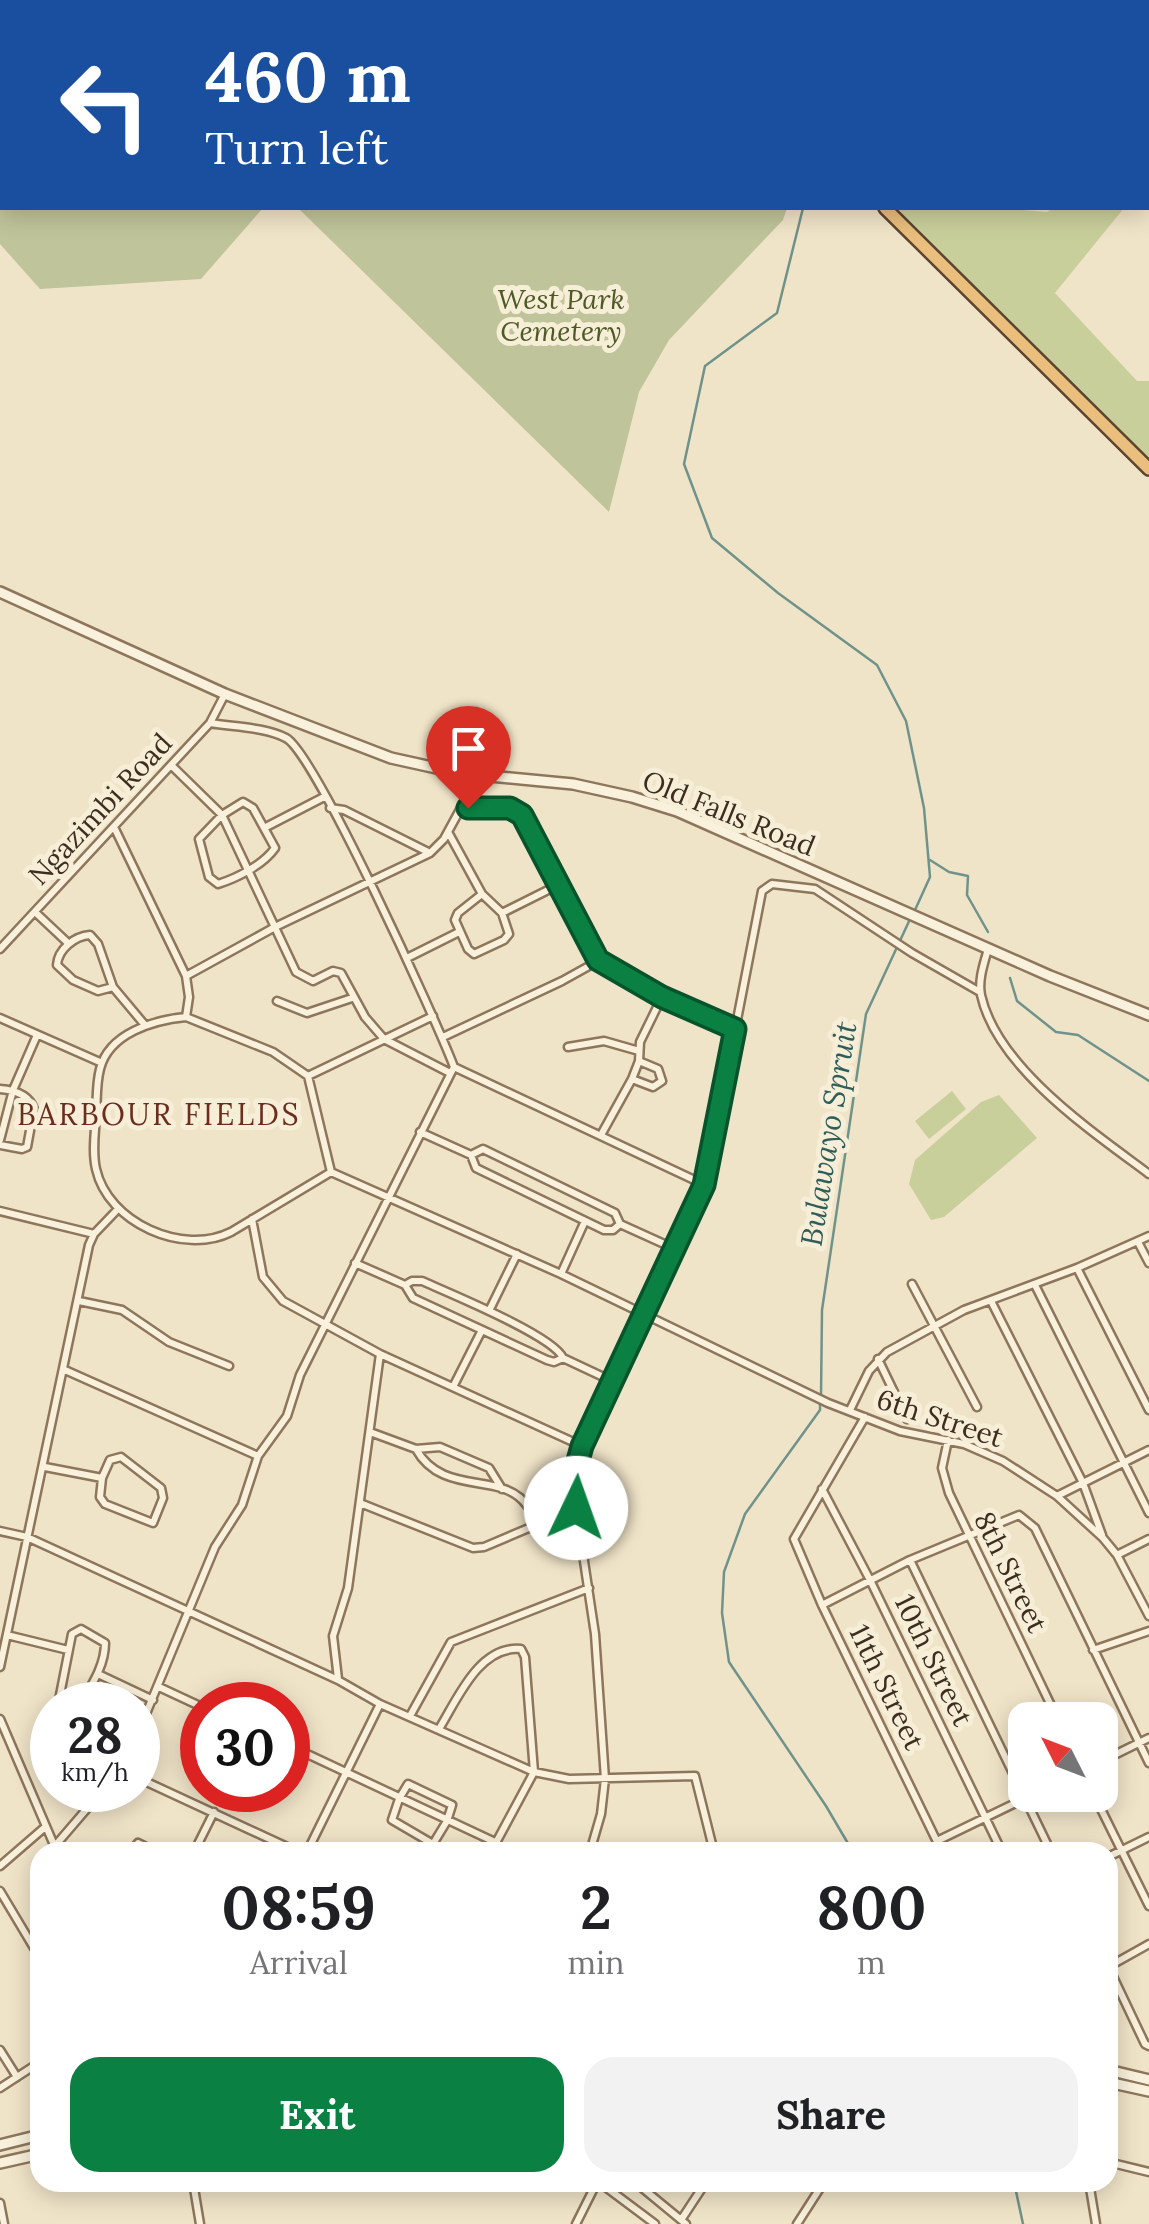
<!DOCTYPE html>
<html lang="en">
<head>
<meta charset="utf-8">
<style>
  body { margin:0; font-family:Lora,serif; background:#f2f2f2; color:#202124; height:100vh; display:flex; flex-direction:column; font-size:38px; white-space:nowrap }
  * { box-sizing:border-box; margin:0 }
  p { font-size:32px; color:#757577 }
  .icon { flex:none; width:55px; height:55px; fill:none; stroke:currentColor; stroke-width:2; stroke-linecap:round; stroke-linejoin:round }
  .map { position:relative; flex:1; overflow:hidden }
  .details { position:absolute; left:30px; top:1842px; width:1088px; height:350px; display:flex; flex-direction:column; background:#fff; border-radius:30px; box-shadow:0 5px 25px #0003 }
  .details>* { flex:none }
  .hud { position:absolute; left:0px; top:0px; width:1150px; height:210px; box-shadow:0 5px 25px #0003; background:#1a4fa0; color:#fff; overflow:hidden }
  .needle { width:65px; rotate:312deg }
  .buttons { position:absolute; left:1008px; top:1702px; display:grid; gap:20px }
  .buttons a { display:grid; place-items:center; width:110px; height:110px; border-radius:20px; background:#fff; box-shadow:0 5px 25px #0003; font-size:50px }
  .speed { position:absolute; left:30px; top:1682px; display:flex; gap:20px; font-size:50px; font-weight:700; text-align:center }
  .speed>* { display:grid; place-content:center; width:130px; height:130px; border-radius:50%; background:#fff; box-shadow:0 5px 25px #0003; line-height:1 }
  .speed small { font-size:25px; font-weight:400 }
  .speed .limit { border:15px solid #d22; background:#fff; color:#111 }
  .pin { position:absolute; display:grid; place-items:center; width:85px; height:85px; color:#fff; margin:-102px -42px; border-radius:50% 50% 50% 0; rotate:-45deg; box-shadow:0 0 10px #0007 }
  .pin .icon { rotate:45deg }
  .me { position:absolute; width:110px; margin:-55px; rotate:3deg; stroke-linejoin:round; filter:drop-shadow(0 0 8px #0008) }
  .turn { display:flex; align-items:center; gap:35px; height:210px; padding:0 40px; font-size:45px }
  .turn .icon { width:130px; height:130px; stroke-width:2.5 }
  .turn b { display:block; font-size:70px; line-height:85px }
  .eta { display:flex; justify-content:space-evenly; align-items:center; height:170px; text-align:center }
  .eta b { font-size:60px; font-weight:800; line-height:70px }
  .action { display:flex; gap:20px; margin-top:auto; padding:20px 40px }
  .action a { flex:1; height:115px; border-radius:30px; background:#0b8043; color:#fff; font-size:40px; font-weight:800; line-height:115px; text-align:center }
  .action a+a { background:#f2f2f2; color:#202124 }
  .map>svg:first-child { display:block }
  .green { fill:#c9cf9b }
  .cemetery { fill:#bfc49a }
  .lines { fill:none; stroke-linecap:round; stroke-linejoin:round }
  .stream { stroke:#6f938a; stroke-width:2.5 }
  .minor-casing { stroke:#8d765c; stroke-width:11 }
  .tertiary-casing { stroke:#8d765c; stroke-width:14 }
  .trunk-casing { stroke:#5b4430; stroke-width:16 }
  .minor { stroke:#faf1dc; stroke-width:6 }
  .tertiary { stroke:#faf1dc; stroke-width:9 }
  .trunk { stroke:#eabe7c; stroke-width:11 }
  .route-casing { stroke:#07532c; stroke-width:25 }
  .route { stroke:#0b8043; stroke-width:18 }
  .labels { text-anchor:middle; stroke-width:10; stroke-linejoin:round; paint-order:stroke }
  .park-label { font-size:28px; font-style:italic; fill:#4d5a26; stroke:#f7eed8 }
  .street-label { font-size:28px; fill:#3d2e20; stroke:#f7eed8 }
  .neighbourhood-label { font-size:30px; letter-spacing:2.5px; fill:#6b2e1e; stroke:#f7eed8 }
  .water-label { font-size:30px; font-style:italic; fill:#2f5d5a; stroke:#f7eed8 }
</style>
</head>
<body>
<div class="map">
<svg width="1149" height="2224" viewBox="0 0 1149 2224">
  <rect width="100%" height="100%" fill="#f0e4c8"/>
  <path class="green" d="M893 208H998L1047 212 1053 208H1124L1055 293 1137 381H1149V461Z
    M952 1091 966 1109 929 1139 915 1121Z
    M999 1095 1037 1138 944 1217 931 1220 909 1184 915 1160 981 1102Z"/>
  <path class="cemetery" d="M0 0H623L625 2H2V208H263L201 279 40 289 0 244Z
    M298 208H787L783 220 669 340 639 392 609 512Z"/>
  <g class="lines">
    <path class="stream" d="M754 0 755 2
      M803 208 777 313 705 366 684 464 712 538 778 593 877 665 906 721 924 808 930 877 915 910
      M930 860 949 872 968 876 967 895 988 932
      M1010 978 1017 1001 1056 1032 1078 1035 1149 1081
      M821 1396 822 1310 866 1014 911 917
      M820 1404V1410L745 1514 724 1572 722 1613 729 1662 826 1806 853 1852
      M1014 2182 1023 2224"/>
    <g class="minor-casing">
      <path id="minor" d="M859 0 860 2
        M1094 2 1095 0
        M1148 161 1149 162
        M171 765 222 815 296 972 313 981 333 971 341 973 365 1017 384 1039 450 1073
        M243 802 253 808 275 848C263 865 237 878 218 884L209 877 199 839 222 815Z
        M330 808 344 810 430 853
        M114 827 186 976 189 997 186 1017
        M266 827 324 797
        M448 832 482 894
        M482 894 502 913 509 934 504 940 474 954 468 949 455 920 458 913Z
        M35 912 69 944
        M502 913 560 884
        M0 949 210 723 225 694
        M988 949C984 963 978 980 981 995 997 1068 1093 1132 1149 1174
        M407 958 459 932
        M186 976 275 927 430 853 444 839 462 806 510 808 522 815 598 961 662 997 735 1029
        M113 987 98 944 90 935C75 936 58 949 57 965L73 980 98 991 113 987 144 1024
        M277 1001 307 1013 352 998
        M186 1017 273 1052 308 1076 331 1172 231 1232C183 1256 108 1223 96 1169 92 1152 95 1133 96 1115 97 1101 96 1084 100 1069 109 1033 154 1020 186 1017Z
        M0 1018 102 1063
        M443 1037 562 981 598 961
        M568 1047 604 1041 639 1051
        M454 1067 705 1185
        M308 1076 433 1016
        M632 1079 653 1087 662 1081 658 1069 639 1061
        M0 1089C14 1090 29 1095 34 1109L27 1147 22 1149 0 1145
        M420 1132 471 1155 483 1149 615 1213 620 1224 613 1230H604L476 1168 471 1155
        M601 1135 632 1079 639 1061 640 1042 662 997
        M0 1140 13 1090 37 1035
        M331 1172 561 1274 828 1403 900 1431 964 1444 1003 1461 1057 1496 1103 1538 1117 1555 1149 1616
        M0 1211 94 1234
        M252 1219 263 1277 283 1301 380 1354 582 1446
        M620 1224 673 1248
        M1138 1242 1149 1263
        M355 1263 405 1285
        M1077 1268 1149 1410
        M561 1274 585 1221
        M412 1281H422C449 1293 554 1336 563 1358L554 1362 547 1360 413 1298 405 1285Z
        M912 1284 977 1407
        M1035 1285 1149 1513
        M79 1301 122 1310 169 1342 229 1366
        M991 1301 1083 1483 1102 1535
        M489 1311 517 1254
        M563 1358 612 1381
        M878 1359 907 1419
        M65 1370 258 1456
        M454 1385 482 1330
        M850 1410 869 1371 887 1352 964 1310 1077 1268 1149 1236
        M865 1417 794 1539 822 1605 942 1852
        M370 1432 416 1449 440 1447 489 1468 502 1489
        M948 1440 942 1468 949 1493 1058 1720
        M416 1449C440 1493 493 1475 519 1497 527 1503 533 1514 538 1522
        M121 1457 161 1488 163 1498 153 1523 105 1504 100 1497 102 1478 110 1460Z
        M45 1467 102 1478
        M822 1489 870 1580 1002 1852
        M1057 1496 1149 1450
        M360 1503 473 1548 484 1547 576 1508
        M546 1518 575 1469
        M0 1531 27 1537 338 1680 380 1704 534 1772 569 1779 695 1776 714 1852
        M1117 1555 1149 1539
        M910 1560 1051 1852
        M822 1605 910 1560 1019 1515 1035 1528 1149 1763
        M7 1635 68 1650
        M1093 1650 1149 1631
        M0 1667 89 1245 94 1234 117 1210
        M98 1674 153 1700
        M338 1679 333 1636 348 1588 380 1354
        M159 1687 202 1707
        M58 1705 72 1634 81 1629 105 1643C105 1666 91 1686 80 1705
        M223 1705 230 1699 242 1705
        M410 1716 451 1642 589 1588
        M0 1719 57 1852
        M439 1729C457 1700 479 1645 521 1649L525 1657 534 1772 491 1852
        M288 1730 290 1735 288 1744
        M138 1733 215 1547 242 1505 258 1456 287 1416 300 1375 454 1067C437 1022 315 753 286 738 265 727 233 727 210 723
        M288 1745 497 1843
        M1100 1762 1149 1738
        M138 1778 298 1852
        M408 1784 452 1805 447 1821 433 1844 392 1820 399 1799Z
        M1094 1795 1149 1906
        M937 1841 1032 1795
        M54 1847 103 1790
        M131 1852 138 1843 156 1852
        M194 1852 214 1812
        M307 1852 380 1704
        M590 1852 601 1814 605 1779 595 1634 576 1508V1468L582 1446 705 1185 762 891 772 884 815 889 912 953 980 992
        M1108 1857 1149 1837
        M0 1866 44 1828
        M0 1891 40 1958
        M1108 1966 1145 2044 1149 2046
        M1108 1967 1149 1944
        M0 2050 17 2077
        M0 2088 40 2062
        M1108 2162 1149 2172
        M193 2182 200 2224
        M599 2182 655 2224
        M635 2182 686 2224
        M1089 2182 1096 2224
        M0 2203 4 2224
        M681 2220 706 2182
        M576 2224 597 2182
        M797 2224 824 2182"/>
    </g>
    <g class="tertiary-casing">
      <path id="tertiary" d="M955 2 956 0
        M0 592 225 694 391 758 459 773 573 784 632 797 677 811 1050 976 1149 1015
        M1108 2070 1149 2080
        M1108 2082 1149 2091
        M0 2145 40 2135
        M0 2163 40 2154"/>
    </g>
    <g class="trunk-casing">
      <path id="trunk" d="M675 0 677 2
        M885 208 1149 469"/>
    </g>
    <use href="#minor" class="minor"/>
    <use href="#tertiary" class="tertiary"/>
    <use href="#trunk" class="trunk"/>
  </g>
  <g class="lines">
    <g class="route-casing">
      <path id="route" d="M468 808H510L522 815 598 960 662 997 735 1029 704 1185 582 1446 576 1468V1508"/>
    </g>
    <use href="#route" class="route"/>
  </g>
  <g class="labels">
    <g class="park-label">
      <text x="561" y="309">West Park<tspan x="561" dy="32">Cemetery</tspan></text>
    </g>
    <g class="street-label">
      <text transform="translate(100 809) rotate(-47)" y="10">Ngazimbi Road</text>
      <text transform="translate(729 813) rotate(22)" y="10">Old Falls Road</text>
      <text transform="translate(940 1418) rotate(18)" y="10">6th Street</text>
      <text transform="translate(1011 1572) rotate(64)" y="10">8th Street</text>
      <text transform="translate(934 1660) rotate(64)" y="10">10th Street</text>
      <text transform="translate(887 1687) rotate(64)" y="10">11th Street</text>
    </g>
    <g class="neighbourhood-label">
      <text x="159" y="1125">BARBOUR FIELDS</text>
    </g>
    <g class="water-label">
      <text transform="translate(829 1134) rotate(-81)" y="10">Bulawayo Spruit</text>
    </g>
  </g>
</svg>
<div class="buttons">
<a><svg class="needle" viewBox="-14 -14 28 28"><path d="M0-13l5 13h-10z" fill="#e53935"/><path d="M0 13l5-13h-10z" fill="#757577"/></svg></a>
</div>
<div class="speed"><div>28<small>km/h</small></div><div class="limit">30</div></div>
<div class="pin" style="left:468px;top:808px;background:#d93025"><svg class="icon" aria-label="arrive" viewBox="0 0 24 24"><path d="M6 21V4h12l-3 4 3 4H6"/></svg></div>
<svg class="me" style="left:576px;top:1508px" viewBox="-20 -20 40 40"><circle r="19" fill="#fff"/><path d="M0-13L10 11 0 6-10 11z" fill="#0b8043"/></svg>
<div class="hud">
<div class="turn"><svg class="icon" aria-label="left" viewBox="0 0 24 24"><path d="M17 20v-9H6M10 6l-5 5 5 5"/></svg><div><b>460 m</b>Turn left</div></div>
</div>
<section class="details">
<div class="eta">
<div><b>08:59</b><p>Arrival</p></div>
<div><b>2</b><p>min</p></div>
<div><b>800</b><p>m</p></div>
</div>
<div class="action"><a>Exit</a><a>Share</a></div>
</section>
</div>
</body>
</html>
